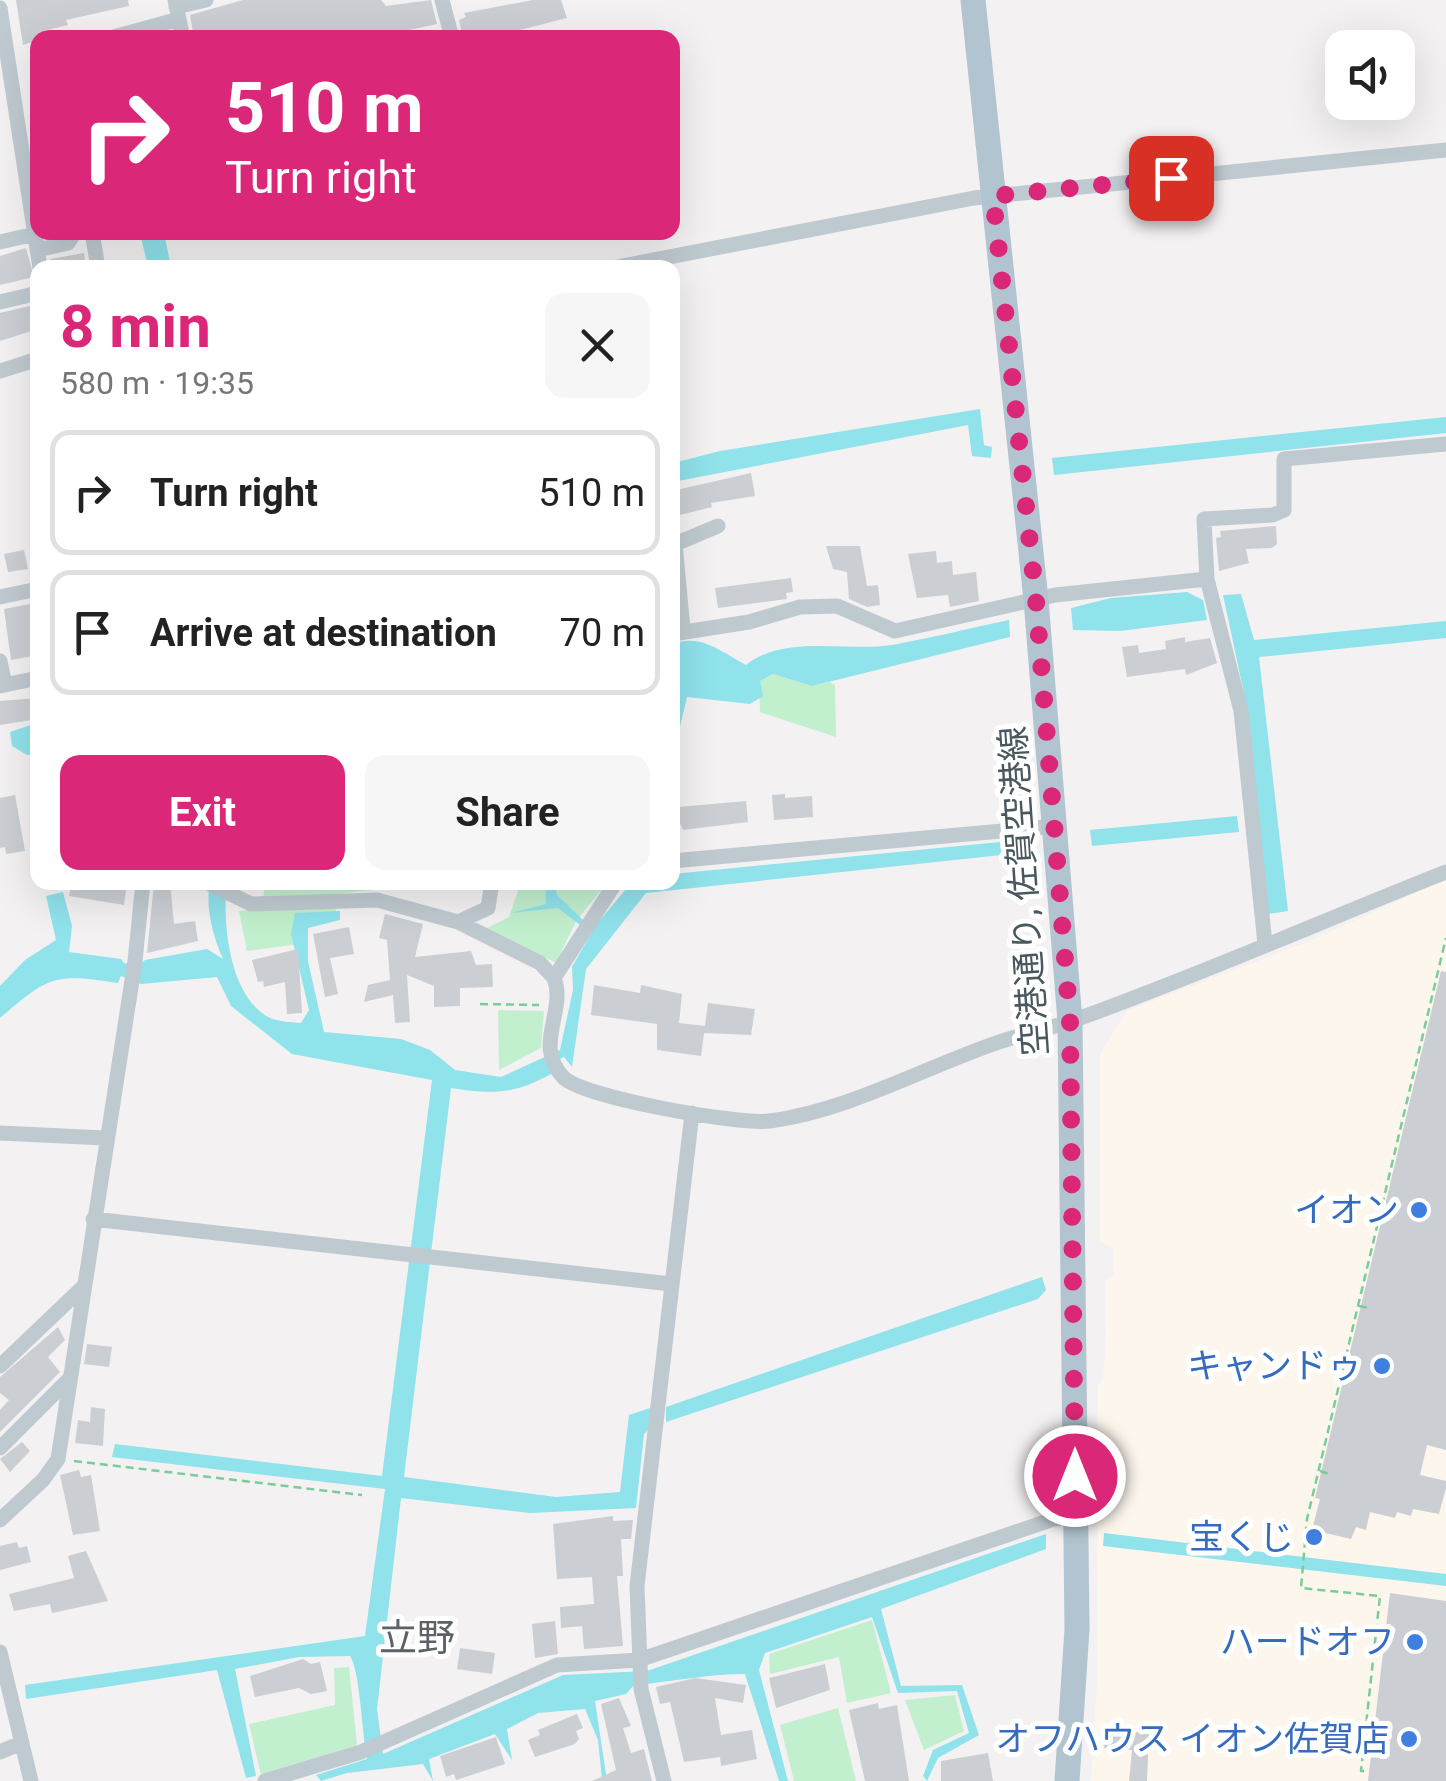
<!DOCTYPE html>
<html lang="en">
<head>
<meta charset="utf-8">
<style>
  body { margin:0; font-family:Roboto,"Noto Sans JP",sans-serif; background:#f6f6f6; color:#222; height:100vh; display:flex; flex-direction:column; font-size:38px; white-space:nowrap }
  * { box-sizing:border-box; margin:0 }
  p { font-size:32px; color:#767676 }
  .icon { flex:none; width:55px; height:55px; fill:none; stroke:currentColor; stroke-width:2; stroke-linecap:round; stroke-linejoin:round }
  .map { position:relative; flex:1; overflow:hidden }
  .details { position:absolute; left:30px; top:260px; width:650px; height:630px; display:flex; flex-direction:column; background:#fff; border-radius:20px; box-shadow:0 10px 40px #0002 }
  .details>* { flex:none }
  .hud { position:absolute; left:30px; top:30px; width:650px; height:210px; border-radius:20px; box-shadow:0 10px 40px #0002; background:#db2777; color:#fff; overflow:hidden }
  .controls { position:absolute; left:1325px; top:30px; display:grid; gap:20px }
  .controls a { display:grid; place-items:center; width:90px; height:90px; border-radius:20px; background:#fff; box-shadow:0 10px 40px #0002; font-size:50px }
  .pin { position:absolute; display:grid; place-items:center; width:85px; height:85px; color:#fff; margin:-42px; border-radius:20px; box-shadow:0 5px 15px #0006 }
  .me { position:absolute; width:110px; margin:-55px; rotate:0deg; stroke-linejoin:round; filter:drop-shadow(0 0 8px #0008) }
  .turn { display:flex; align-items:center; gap:35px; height:210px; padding:0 30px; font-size:45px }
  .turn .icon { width:130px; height:130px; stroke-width:2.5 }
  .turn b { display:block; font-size:70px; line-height:85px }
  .round { display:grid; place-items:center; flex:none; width:105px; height:105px; border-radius:20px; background:#f6f6f6 }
  .head { display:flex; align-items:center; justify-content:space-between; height:170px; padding:0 30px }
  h1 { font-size:60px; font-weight:700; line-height:75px; color:#db2777 }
  .button { display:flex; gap:20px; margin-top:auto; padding:20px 30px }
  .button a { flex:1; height:115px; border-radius:20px; background:#db2777; color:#fff; font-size:40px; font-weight:700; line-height:115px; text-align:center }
  .button a+a { background:#f6f6f6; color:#222 }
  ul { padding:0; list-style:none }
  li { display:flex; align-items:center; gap:30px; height:125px; margin:0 20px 15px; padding:0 10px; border:5px solid #e0e0e0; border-radius:20px }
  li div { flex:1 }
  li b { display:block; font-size:38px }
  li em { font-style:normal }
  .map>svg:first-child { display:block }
  .commercial { fill:#fcf6ed }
  .green { fill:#c2efce }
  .water { fill:#90e2eb }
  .building { fill:#cbcfd3 }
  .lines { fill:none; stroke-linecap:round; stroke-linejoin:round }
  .path { stroke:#7acd9a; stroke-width:2.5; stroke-dasharray:8 5; stroke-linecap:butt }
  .minor { stroke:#bfcad0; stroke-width:15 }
  .primary { stroke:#b2c4cf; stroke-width:25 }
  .route { stroke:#db2777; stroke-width:18; stroke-dasharray:0 32.4 }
  .shop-dot { fill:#3f7fe0; stroke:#fff; stroke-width:4 }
  .labels { text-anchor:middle; stroke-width:10; stroke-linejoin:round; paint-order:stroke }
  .street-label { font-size:35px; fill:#49575f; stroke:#fff }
  .shop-label { font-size:35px; fill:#366cbe; stroke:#fff; text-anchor:end }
  .neighbourhood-label { font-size:38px; fill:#5e6266; stroke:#fff }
</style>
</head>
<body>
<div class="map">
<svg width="1446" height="1781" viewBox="0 0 1446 1781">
  <rect width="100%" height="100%" fill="#f3f1f2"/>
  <path class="commercial" d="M1446 879V1781H1091L1097 1682 1098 1385 1103 1380 1106 1337 1105 1281 1114 1274 1113 1249 1100 1241V1054L1127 1011 1310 941Z"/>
  <path class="green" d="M773 674 812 686 830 682 835 685 836 737 760 712 759 681Z
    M265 883H370L373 890 335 894 336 915 303 919 299 944 247 951 239 911 262 909Z
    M532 883H607L576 921 556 963 487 928 509 917 519 888Z
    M498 1010 544 1011 541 1048 499 1070Z
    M872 1620 891 1693 847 1703 839 1657 770 1674 769 1654Z
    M349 1667 357 1745 261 1775 249 1724 335 1705 334 1668Z
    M955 1695 964 1731 924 1750 905 1700Z
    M838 1708 856 1781H794L780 1725Z"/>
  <path class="water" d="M140 233H164L171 267H148Z
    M980 409 984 445 992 447 991 458 972 456 968 425 673 482V463L720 451Z
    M1446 417V433L1054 475 1052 458Z
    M1187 592 1203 600 1207 620 1120 631 1073 630 1071 608 1111 598Z
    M1241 594 1254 640 1446 621V638L1259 657 1288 911 1268 914 1248 712 1223 595Z
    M1009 620 1010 637 812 686 773 674 760 681 763 696 750 704 687 697 673 757V644C700 633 722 652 746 665 784 634 847 652 892 645 931 638 970 628 1009 620Z
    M37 723V754L27 755 12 746 10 732Z
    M1237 816 1239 832 1092 846 1090 830Z
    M1030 839V852L646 893 586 969 572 1067 564 1057 551 1063V1074C514 1095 491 1094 451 1088L404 1477 556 1497 620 1492 629 1415 650 1408V1428L644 1434 636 1508 530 1513 401 1498 377 1709 383 1754 563 1675 647 1671 1046 1534V1549L881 1609 901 1686 962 1685 979 1735 938 1758 927 1781 923 1776 933 1750 969 1733 957 1691 898 1693 872 1617 765 1653 759 1670 788 1781H779L745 1674C706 1674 671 1682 634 1685L626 1694 595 1701 607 1781 602 1779 598 1740 585 1709 538 1713 507 1729 512 1760 495 1734 429 1759 433 1781 423 1764 347 1773 321 1781 316 1775 367 1759C362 1734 360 1670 350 1656L299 1657 235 1669 256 1776 246 1778 217 1670 26 1699 25 1685 365 1636 385 1489 112 1457 115 1444 382 1476 432 1080 292 1054 231 1006 217 977 141 984 121 976 118 983C54 973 49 976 0 1018V986L25 960 56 940 46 896 63 892 72 926 69 952 121 959 124 963 139 966 145 960 207 949 223 959C213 936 205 908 210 883H227C222 922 229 997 270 1018 279 1022 292 1022 301 1023L309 1010 291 934 295 913 340 911V920L308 928V961L324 1032 401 1039 430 1050 455 1070 501 1077 560 1050 573 990 572 967 596 925 631 883 672 882 673 874Z
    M545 883H553L558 896 584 921 580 925 558 908 511 913 546 904Z
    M1042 1277 1046 1290 1038 1299 666 1422V1407Z
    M1104 1533 1446 1574V1586L1103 1546Z"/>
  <path class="building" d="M16 0H128L129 6 66 20 68 25 43 31 44 38 23 45Z
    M243 0H381L386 6 431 0 437 24 373 38H364L362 30 338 38H320L318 33 302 38H194L190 15Z
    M533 0H561L567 18 488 38H463L459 20 466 17 464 13Z
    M26 248 34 277 0 285V256Z
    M84 253 86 268H51L50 259Z
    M34 305 38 329 0 341V313Z
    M751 473 755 496 711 503 712 507 672 517V491Z
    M1276 526 1277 544 1272 548 1246 549 1249 563 1219 571 1216 538 1221 537 1220 531Z
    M826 546H860L867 586 878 585 880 605 867 607 849 599 847 572 833 569Z
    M24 550 28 569 8 572 4 554Z
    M936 551 937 563 952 561 953 575 976 572 979 601 950 607 948 595 917 598 908 554Z
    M791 578 793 592 786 593 787 599 718 608 715 588Z
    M30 604 38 655 11 660 4 609Z
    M1185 637V642L1210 638 1217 663 1186 675 1185 669 1127 677 1122 647 1138 645 1139 653 1166 649 1165 641Z
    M38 698V719L0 725V701Z
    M785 794V798L812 796 813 817 774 820 772 795Z
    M15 795 25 851 6 854 5 847 0 848V798Z
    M746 801 748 822 683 830 679 821 678 807Z
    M72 882 127 884 124 905 69 896Z
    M170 882 174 924 195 921 198 941 147 953 154 883Z
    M385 914 423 924 415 957 471 951 476 965 492 964 493 987 460 988V1006L434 1007V986L407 975 410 1022 395 1023 393 995 364 1002 368 985 390 980 387 940 379 938Z
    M349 927 354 954 330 958 338 994 325 997 313 934Z
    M298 949 302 1013 287 1014 285 982 264 987 263 981 258 982 252 960Z
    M1441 971 1446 972V1450L1427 1445 1420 1475 1446 1481V1488L1439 1514 1413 1509 1411 1516 1397 1512 1395 1518 1370 1512 1366 1530 1356 1527 1351 1539 1312 1530 1320 1499 1315 1498Z
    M594 985 640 993 641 985 682 994 679 1023 705 1026 701 1056 657 1050V1024L591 1015Z
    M708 1003 755 1009 751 1035 704 1033Z
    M58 1327 65 1340 48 1357 60 1372 0 1432V1410L9 1400 0 1393V1377Z
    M87 1344 112 1347 109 1367 84 1364Z
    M91 1407 105 1409 103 1446 75 1443 78 1420 90 1422Z
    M22 1442 30 1451 10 1472 0 1459Z
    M79 1470 81 1477 91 1475 100 1531 73 1535 60 1475Z
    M613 1516V1521L633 1520 631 1539H621L623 1576H617L623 1646 584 1649 582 1626 561 1628 560 1607 594 1604 592 1577 557 1579 553 1524Z
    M17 1542 19 1548 27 1546 31 1562 0 1570V1546Z
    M86 1551 108 1601 52 1613 50 1604 14 1611 9 1594 74 1578 68 1556Z
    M1390 1593 1446 1601V1781H1368Z
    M555 1621 558 1654 535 1658 532 1624Z
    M460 1648 495 1653 492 1674 457 1669Z
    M303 1659 311 1664 320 1662 327 1691 311 1694 299 1688 255 1697 250 1676Z
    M825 1664 830 1690 776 1708 769 1678Z
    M695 1678 746 1685 743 1703 715 1698 721 1735 752 1730 757 1759 721 1766 720 1757 684 1762 670 1702 660 1704 656 1687Z
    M619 1698 631 1726 623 1728 631 1753 644 1749 652 1781H592L616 1770 601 1704Z
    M878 1703 879 1709 897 1705 909 1781H865L849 1710Z
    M577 1714 583 1728 576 1731 579 1739 575 1744 535 1757 528 1740 540 1735 538 1730Z
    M1105 1731 1149 1732 1147 1781H1129L1132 1750 1104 1748Z
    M496 1737 505 1764 456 1780 454 1774 446 1777 440 1756Z
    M988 1753 993 1781H941V1761Z"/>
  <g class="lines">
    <path class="path" d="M480 1004 539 1005
      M1359 1306 1369 1308
      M74 1461 362 1495
      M1320 1471 1329 1474
      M1364 1771H1361L1380 1596 1301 1588 1307 1519 1446 938"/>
    <path class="minor" d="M175 0 183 38
      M442 0 452 38
      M176 7 206 0
      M0 8 40 268
      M110 38 179 19
      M92 232 98 268
      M0 242 35 234
      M37 250 68 243 75 232
      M612 268 974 198 1446 150
      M0 302 38 293
      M0 371 38 359
      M1207 579 1204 519 1273 515 1284 510V459L1446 444
      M0 597 38 589
      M683 629 675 544 718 526
      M672 634 749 622 800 607 837 606 895 631 1055 595 1207 579 1241 711 1265 944
      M0 661 5 685
      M0 686 38 678
      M672 861 1056 826
      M206 882 251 904 377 900 458 922 540 963 554 978
      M616 882 554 978C567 1011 532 1046 564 1078 586 1098 739 1125 770 1121 850 1110 923 1068 999 1042 1023 1034 1048 1029 1072 1021 1198 976 1322 921 1446 872
      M458 922 488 908 492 882
      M0 1133 105 1138
      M93 1219 671 1284
      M0 1366 83 1287
      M0 1448 70 1378
      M0 1520 43 1480 58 1459 135 961 143 882
      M0 1652 31 1781
      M0 1752 21 1743
      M265 1781 361 1752 557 1665 639 1660 1054 1519 1075 1516
      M664 1781 641 1689 637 1586 692 1113"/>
    <path class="primary" d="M973 0 1036 600 1070 1021 1077 1629 1067 1781"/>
  </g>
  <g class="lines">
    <path class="route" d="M1075 1476 1070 1021 1036 600 993 196 1171 178"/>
  </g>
  <g class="shop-dot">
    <circle cx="1419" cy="1210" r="10"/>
    <circle cx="1382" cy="1366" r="10"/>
    <circle cx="1314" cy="1537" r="10"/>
    <circle cx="1415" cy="1642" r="10"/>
    <circle cx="1409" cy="1739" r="10"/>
  </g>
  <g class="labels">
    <g class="street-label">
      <text transform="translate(1024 891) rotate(-94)" y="12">空港通り, 佐賀空港線</text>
    </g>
    <g class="shop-label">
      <text x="1399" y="1222">イオン</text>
      <text x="1362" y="1378">キャンドゥ</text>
      <text x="1294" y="1549">宝くじ</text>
      <text x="1395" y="1654">ハードオフ</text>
      <text x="1389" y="1751">オフハウス イオン佐賀店</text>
    </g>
    <g class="neighbourhood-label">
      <text x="417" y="1651">立野</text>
    </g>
  </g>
</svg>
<div class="controls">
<a><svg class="icon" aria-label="sound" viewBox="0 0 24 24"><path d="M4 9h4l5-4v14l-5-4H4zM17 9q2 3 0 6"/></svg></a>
</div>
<div class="pin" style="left:1171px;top:178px;background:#d93025"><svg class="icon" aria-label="arrive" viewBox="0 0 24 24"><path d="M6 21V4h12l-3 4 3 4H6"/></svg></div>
<svg class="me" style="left:1075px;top:1476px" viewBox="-20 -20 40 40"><circle r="17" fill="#db2777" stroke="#fff" stroke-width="3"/><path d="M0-11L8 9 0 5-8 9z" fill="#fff"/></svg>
<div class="hud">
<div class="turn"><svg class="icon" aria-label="right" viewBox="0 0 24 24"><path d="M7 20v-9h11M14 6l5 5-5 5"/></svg><div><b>510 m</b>Turn right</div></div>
</div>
<section class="details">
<div class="head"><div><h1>8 min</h1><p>580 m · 19:35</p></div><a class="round"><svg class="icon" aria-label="close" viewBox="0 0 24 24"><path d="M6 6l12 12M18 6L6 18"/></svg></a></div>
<ul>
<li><svg class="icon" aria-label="right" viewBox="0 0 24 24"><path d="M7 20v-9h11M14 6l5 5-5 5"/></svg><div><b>Turn right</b></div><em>510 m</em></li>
<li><svg class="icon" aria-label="arrive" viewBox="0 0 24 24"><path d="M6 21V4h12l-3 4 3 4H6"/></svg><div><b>Arrive at destination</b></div><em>70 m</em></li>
</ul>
<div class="button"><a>Exit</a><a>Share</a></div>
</section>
</div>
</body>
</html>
